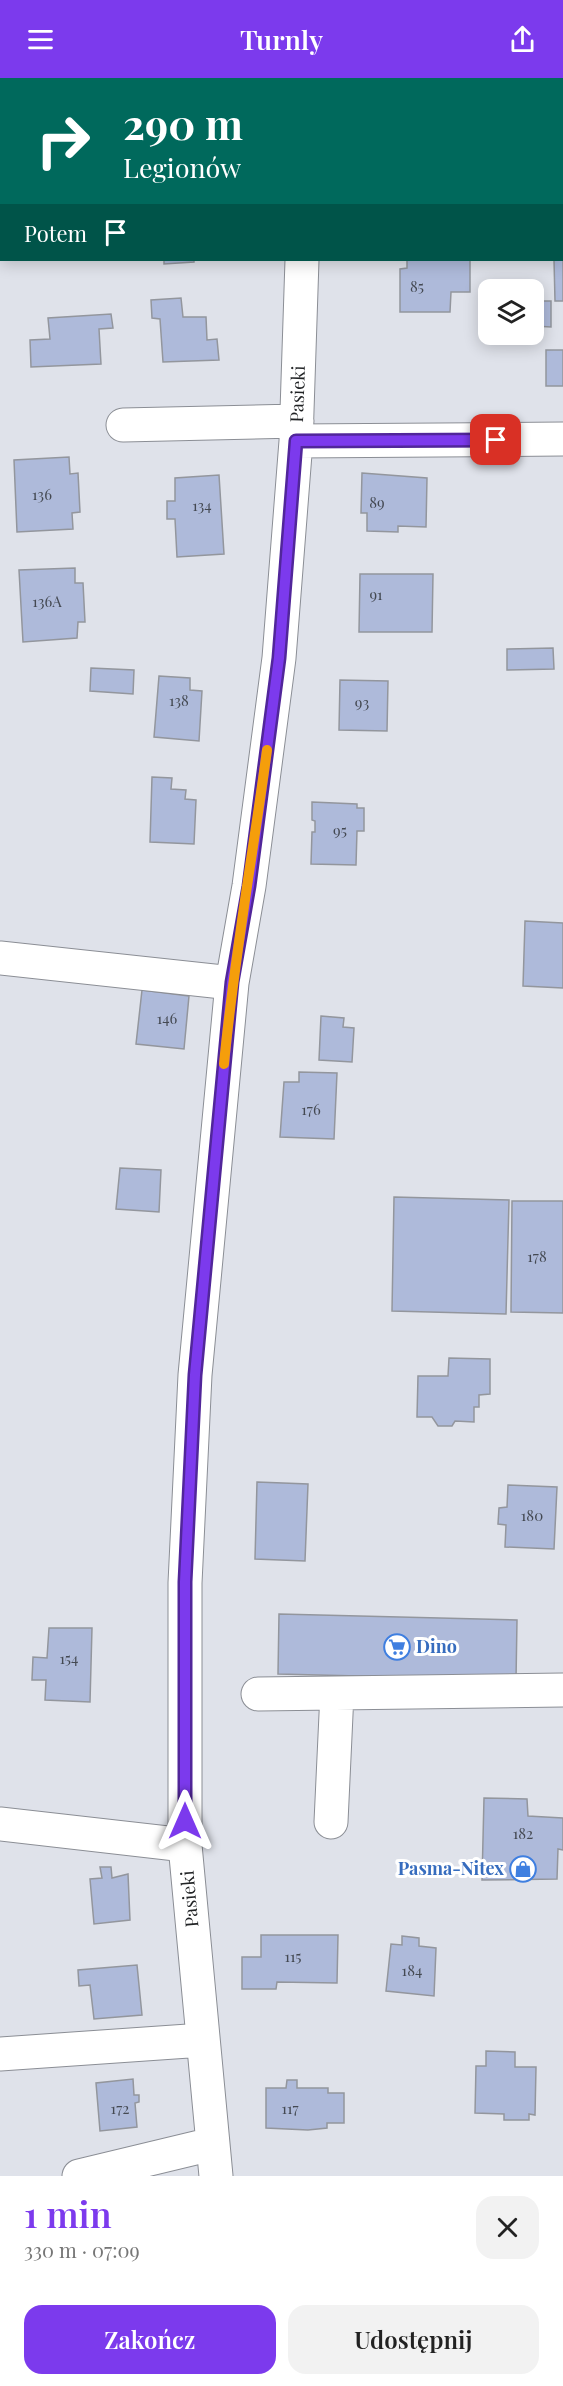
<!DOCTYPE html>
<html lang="pl">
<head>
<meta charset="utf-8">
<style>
  body { margin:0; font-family:"Playfair Display",serif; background:#f2f2f2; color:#222; height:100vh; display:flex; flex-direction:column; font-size:22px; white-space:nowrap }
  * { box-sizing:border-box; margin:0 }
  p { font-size:20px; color:#767676 }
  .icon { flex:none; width:33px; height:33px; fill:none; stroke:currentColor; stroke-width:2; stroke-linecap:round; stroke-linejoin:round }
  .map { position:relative; height:2098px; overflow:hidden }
  .sheet { display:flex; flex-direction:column; background:#fff; flex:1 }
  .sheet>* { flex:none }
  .top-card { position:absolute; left:0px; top:0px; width:564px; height:183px; box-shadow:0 3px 15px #0003; background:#00695c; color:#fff; overflow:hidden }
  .buttons { position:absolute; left:478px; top:201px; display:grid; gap:12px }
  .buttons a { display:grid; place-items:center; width:66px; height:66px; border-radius:12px; background:#fff; box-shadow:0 3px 15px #0003; font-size:30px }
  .pin { position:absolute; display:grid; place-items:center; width:51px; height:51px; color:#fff; margin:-26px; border-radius:12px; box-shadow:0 3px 9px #0006 }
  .me { position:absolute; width:66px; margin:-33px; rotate:0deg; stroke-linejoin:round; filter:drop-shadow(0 0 4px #0008) }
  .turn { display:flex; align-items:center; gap:21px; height:126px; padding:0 24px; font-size:27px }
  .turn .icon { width:78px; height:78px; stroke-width:2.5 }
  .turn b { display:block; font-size:42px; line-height:51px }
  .then { display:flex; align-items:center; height:57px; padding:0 24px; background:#0003; gap:12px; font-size:22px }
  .round { display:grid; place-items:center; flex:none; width:63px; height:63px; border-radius:18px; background:#f2f2f2 }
  .overview { display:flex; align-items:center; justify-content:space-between; height:102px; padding:0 24px }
  h1 { font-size:36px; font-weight:600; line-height:45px; color:#7c3aed }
  .cta { display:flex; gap:12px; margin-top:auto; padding:12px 24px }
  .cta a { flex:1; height:69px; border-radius:18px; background:#7c3aed; color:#fff; font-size:24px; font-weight:600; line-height:69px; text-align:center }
  .cta a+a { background:#f2f2f2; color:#222 }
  header { display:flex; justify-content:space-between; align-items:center; height:78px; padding:0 24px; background:#7c3aed; color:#fff; font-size:27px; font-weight:600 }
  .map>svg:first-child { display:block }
  .building { fill:#aebada; stroke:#93969d; stroke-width:1.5 }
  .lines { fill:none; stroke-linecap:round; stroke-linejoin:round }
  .minor-casing { stroke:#8b8e95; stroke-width:35 }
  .minor { stroke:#fff; stroke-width:33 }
  .route-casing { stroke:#51269a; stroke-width:15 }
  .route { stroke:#7c3aed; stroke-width:10 }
  .slow { stroke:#f59e0b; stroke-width:10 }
  .labels { text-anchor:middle; stroke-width:6; stroke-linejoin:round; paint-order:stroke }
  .number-label { font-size:15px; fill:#444952 }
  .street-label { font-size:18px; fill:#212325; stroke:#fff }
  .shop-label { font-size:18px; font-weight:bold; fill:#366cbe; stroke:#fff; text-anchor:start }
</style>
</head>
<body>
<header><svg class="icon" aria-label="menu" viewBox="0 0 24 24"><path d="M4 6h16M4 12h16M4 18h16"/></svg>Turnly<svg class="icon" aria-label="share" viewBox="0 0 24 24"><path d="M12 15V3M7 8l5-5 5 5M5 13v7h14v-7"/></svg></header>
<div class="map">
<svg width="563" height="2098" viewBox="0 0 563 2098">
  <rect width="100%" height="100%" fill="#dfe2ea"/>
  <path class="building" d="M563 175V223H555L554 182H562Z
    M164 182H194V184L164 186Z
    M407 182H470V214H451L450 234H400V191L407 190Z
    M181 220 183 239H206L207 262 217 261 219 282 163 284 160 241 152 240 151 222Z
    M534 223H551V249L534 248Z
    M111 236 113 250 99 251 101 286 31 289 30 262 50 261 48 240Z
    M546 272H563V308H546Z
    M69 379 70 396 78 395 80 434 72 435 73 451 17 454 14 382Z
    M362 395 427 400 426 449 398 448V454L367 453V435H361Z
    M219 397 224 476 177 479 175 441H167V423H175V400Z
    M75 490V505H83L85 544H78L77 560 23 564 19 492Z
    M360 496H433L432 554H359Z
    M553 570 554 591 507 592V571Z
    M91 590 134 592 133 616 90 613Z
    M159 598 190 600V612L202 613 199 663 154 659Z
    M340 602 388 603 387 653 339 652Z
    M152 699 172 700 171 711 186 712 185 721 196 722 194 766 150 764Z
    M312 724 357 726V730H364V753H357L356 787 311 786 312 754H315V743L312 742Z
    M525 843 563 845V910L523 908Z
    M142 912 189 918 184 971 136 966Z
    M321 938 344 940 343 949 354 950 352 984 319 982Z
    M299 994 337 995 334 1061 280 1059 284 1004H299Z
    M120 1090 161 1092 159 1134 116 1131Z
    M394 1119 509 1122 506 1236 392 1233Z
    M512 1123H563V1235L511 1234Z
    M449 1280 490 1281V1316L479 1317V1329H474V1344L455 1343 452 1348H438L432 1339H417L418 1298H448Z
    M257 1404 308 1406 305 1483 255 1481Z
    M508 1407 557 1409 554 1471 505 1469 506 1447 498 1446 499 1430 507 1429Z
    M279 1536 517 1542 516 1602 278 1596Z
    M49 1550H92L90 1624 45 1622 46 1602H32L33 1579 47 1580Z
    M484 1720 527 1721 528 1738 563 1740V1772L558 1771 557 1801 482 1802Z
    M100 1789H111L112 1800 128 1796 130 1842 94 1846 90 1801 102 1800Z
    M261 1857H338L337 1905 277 1904 276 1911H242V1879H261Z
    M402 1858 419 1860V1868L436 1870 434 1918 386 1913 391 1866 402 1867Z
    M137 1887 142 1937 94 1941 90 1907 79 1908 78 1892Z
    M486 1973 515 1974V1989H536L535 2037 529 2036V2042H504V2036L475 2035 476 1988H486Z
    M133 2001 134 2017H139V2024L135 2025 137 2049 100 2053 96 2005Z
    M287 2002H297V2010H328V2015H344V2045H327V2050L308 2052 266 2050V2010H286Z"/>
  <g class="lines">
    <g class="minor-casing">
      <path id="minor" d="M80 0V2
        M295 0V2
        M562 38H563
        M0 57H2
        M123 347 297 343
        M296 363 563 361
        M0 880 232 905
        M258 1616 563 1612
        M331 1744 337 1615
        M0 1746 185 1767
        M0 1976 203 1962
        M79 2098 212 2066
        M216 2098 185 1767V1505L195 1297 232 905 249 808 279 580 296 363 302 182"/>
    </g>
    <use href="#minor" class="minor"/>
  </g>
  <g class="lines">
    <g class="route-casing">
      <path id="route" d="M185 1743V1504L195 1297 232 904 249 808 279 580 296 363 496 362"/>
    </g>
    <use href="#route" class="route"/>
    <path class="slow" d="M224 986C234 880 253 776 267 672"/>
  </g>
  <defs>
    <g id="supermarket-ring" transform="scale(1.35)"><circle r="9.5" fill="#fff" stroke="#3f7fe0" stroke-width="1.5"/><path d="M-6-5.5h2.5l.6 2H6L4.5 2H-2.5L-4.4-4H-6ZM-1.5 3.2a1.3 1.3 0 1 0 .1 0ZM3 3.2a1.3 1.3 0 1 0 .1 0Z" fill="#3f7fe0"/></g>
    <g id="shop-ring" transform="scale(1.35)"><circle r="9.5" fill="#fff" stroke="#3f7fe0" stroke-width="1.5"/><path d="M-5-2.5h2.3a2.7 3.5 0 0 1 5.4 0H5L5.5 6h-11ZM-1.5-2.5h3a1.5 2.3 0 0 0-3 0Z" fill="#3f7fe0"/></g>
  </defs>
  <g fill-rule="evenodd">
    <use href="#supermarket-ring" x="397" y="1569"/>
    <use href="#shop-ring" x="523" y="1791"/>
  </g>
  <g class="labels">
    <g class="number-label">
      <text x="417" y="214">85</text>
      <text x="42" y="422">136</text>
      <text x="377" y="430">89</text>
      <text x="202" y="433">134</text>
      <text x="376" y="522">91</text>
      <text x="47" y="529">136A</text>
      <text x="179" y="628">138</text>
      <text x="362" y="630">93</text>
      <text x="340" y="758">95</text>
      <text x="167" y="946">146</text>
      <text x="311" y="1037">176</text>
      <text x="537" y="1184">178</text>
      <text x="532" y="1443">180</text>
      <text x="69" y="1586">154</text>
      <text x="523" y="1761">182</text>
      <text x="293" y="1884">115</text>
      <text x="412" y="1898">184</text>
      <text x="120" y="2036">172</text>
      <text x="290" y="2036">117</text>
    </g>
    <g class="street-label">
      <text transform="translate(298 316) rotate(-88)" y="6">Pasieki</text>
      <text transform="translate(190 1821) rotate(-95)" y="6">Pasieki</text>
    </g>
    <g class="shop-label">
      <text x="416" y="1575">Dino</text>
      <text x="504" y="1797" text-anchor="end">Pasma-Nitex</text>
    </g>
  </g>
</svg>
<div class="buttons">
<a><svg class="icon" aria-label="layers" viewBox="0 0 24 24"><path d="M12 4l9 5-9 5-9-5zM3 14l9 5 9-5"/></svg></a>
</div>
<div class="pin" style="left:496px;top:362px;background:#d93025"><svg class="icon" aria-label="arrive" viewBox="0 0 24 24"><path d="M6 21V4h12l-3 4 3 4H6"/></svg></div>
<svg class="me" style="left:185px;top:1743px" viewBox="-20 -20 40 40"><path d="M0-17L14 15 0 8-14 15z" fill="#7c3aed" stroke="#fff" stroke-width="4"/></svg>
<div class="top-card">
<div class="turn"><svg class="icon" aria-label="right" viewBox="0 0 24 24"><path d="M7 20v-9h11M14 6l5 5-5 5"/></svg><div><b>290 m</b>Legionów</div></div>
<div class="then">Potem<svg class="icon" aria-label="arrive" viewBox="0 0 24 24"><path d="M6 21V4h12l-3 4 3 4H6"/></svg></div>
</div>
</div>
<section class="sheet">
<div class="overview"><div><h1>1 min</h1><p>330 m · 07:09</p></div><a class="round"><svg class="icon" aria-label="close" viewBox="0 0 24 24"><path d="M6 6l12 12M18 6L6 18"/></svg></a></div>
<div class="cta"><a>Zakończ</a><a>Udostępnij</a></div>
</section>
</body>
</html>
